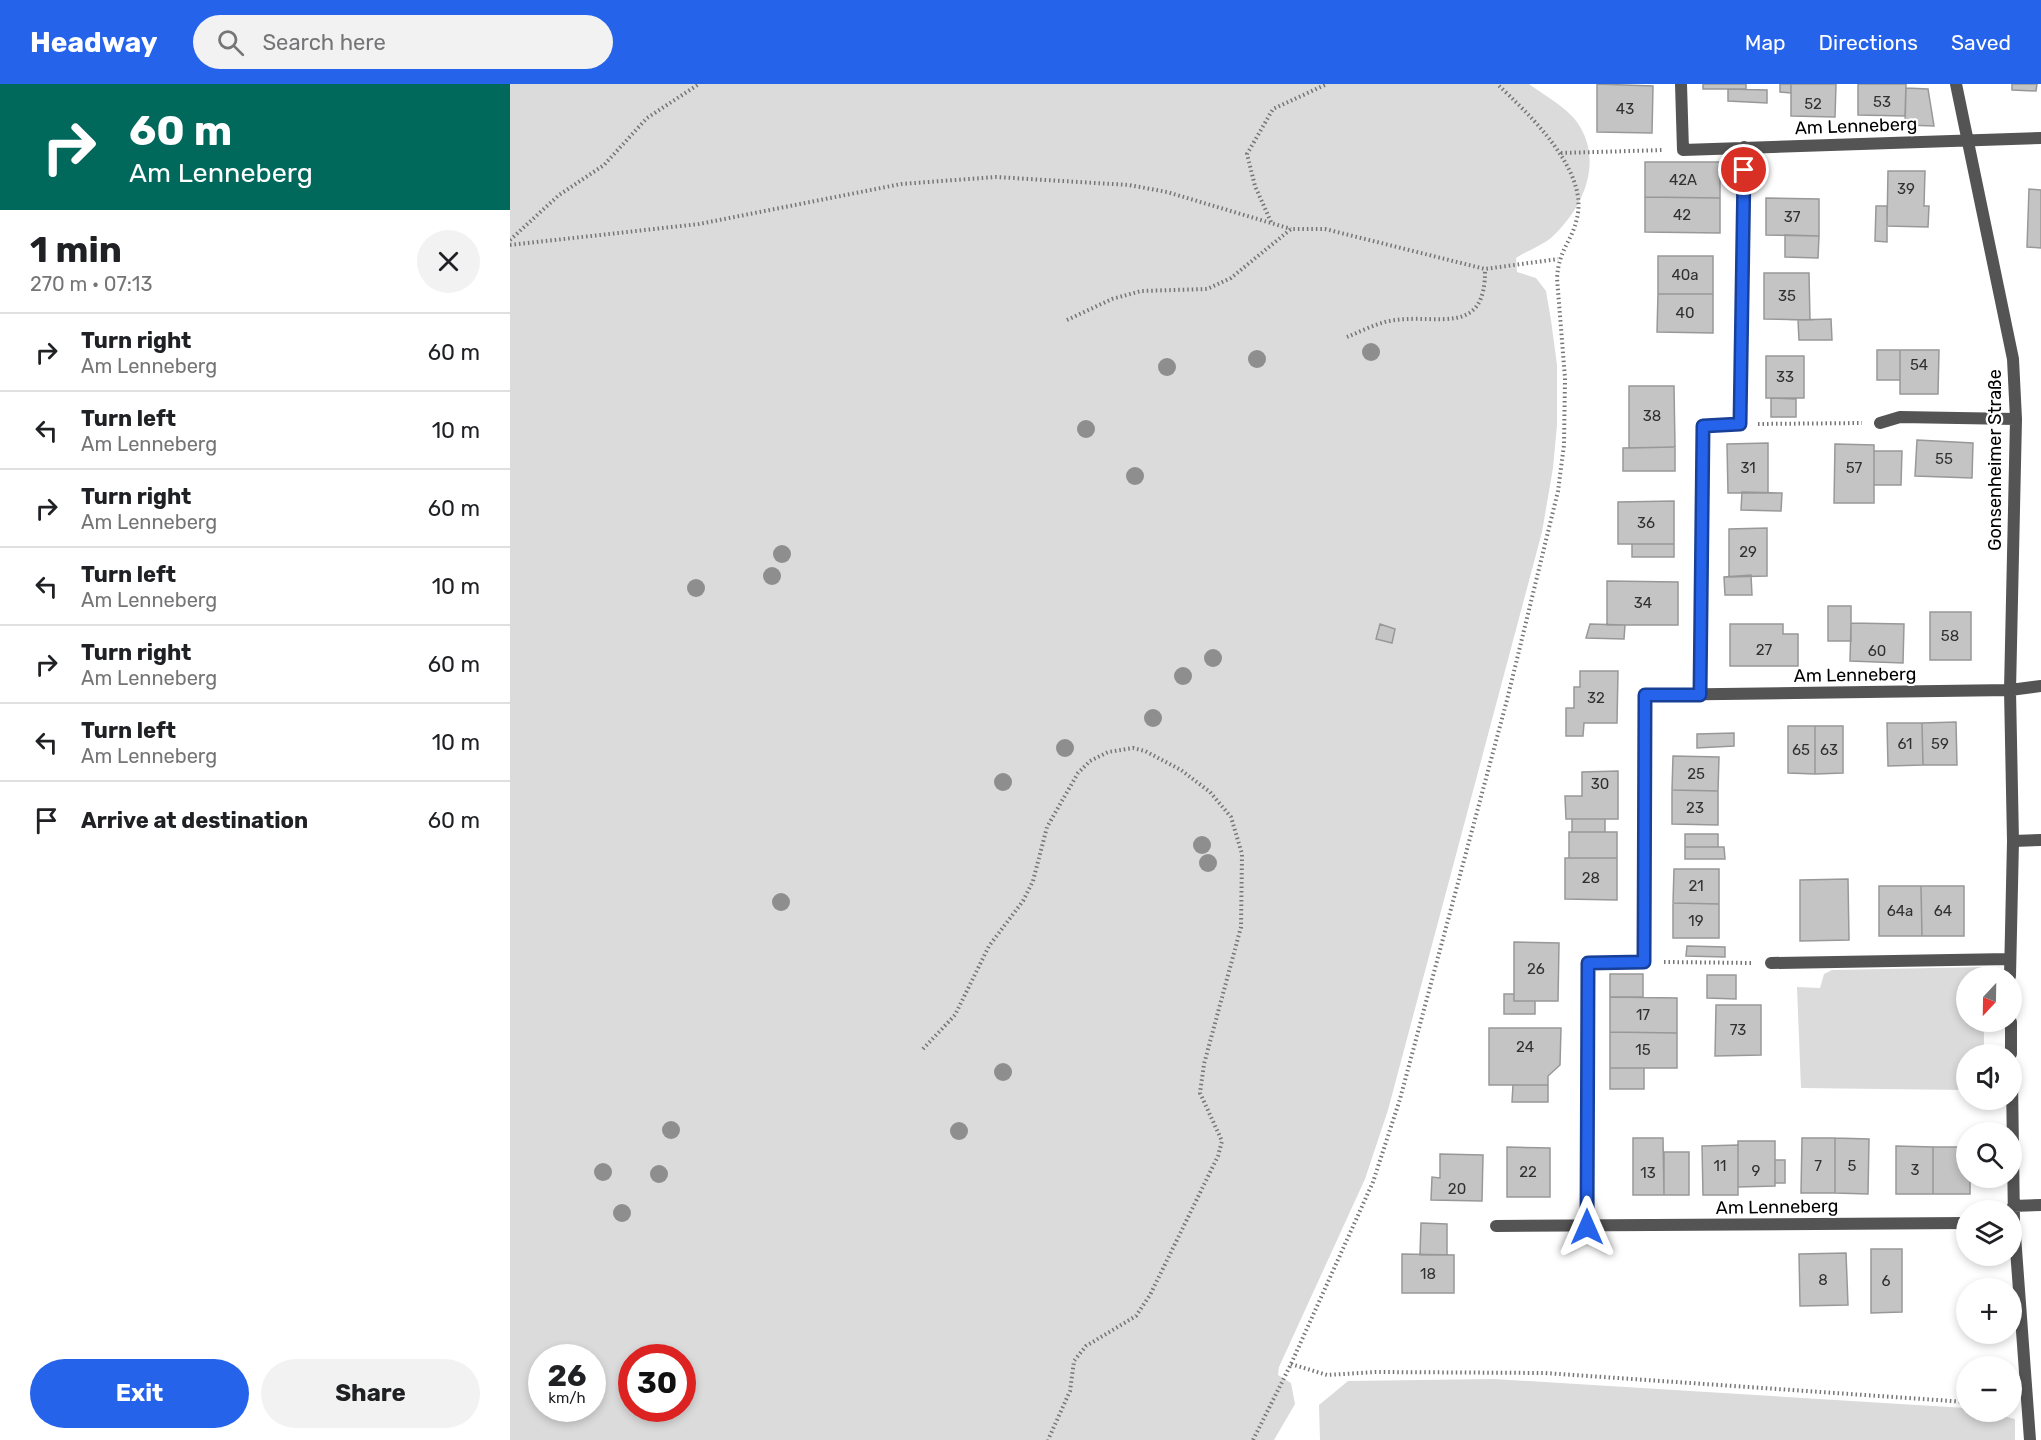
<!DOCTYPE html>
<html lang="en">
<head>
<meta charset="utf-8">
<style>
  body { margin:0; font-family:Rubik,sans-serif; background:#f2f2f2; color:#202124; height:100vh; display:flex; flex-direction:column; font-size:22px; white-space:nowrap }
  * { box-sizing:border-box; margin:0 }
  p { font-size:20px; color:#757577 }
  .icon { flex:none; width:33px; height:33px; fill:none; stroke:currentColor; stroke-width:2; stroke-linecap:round; stroke-linejoin:round }
  .map { position:relative; flex:1; overflow:hidden }
  .details { display:flex; flex-direction:column; background:#fff; width:510px }
  .details>* { flex:none }
  .banner { background:#00695c; color:#fff; overflow:hidden }
  .needle { width:39px; rotate:202deg }
  .buttons { position:absolute; left:1446px; top:882px; display:grid; gap:12px }
  .buttons a { display:grid; place-items:center; width:66px; height:66px; border-radius:50%; background:#fff; box-shadow:0 3px 9px #0003; font-size:30px }
  .speed { position:absolute; left:18px; top:1260px; display:flex; gap:12px; font-size:30px; font-weight:700; text-align:center }
  .speed>* { display:grid; place-content:center; width:78px; height:78px; border-radius:50%; background:#fff; box-shadow:0 3px 9px #0003; line-height:1 }
  .speed small { font-size:15px; font-weight:400 }
  .speed .limit { border:9px solid #d22; background:#fff; color:#111 }
  .pin { position:absolute; display:grid; place-items:center; width:51px; height:51px; color:#fff; margin:-26px; border:3px solid #fff; border-radius:50%; box-shadow:0 2px 6px #0007 }
  .me { position:absolute; width:66px; margin:-33px; rotate:0deg; stroke-linejoin:round; filter:drop-shadow(0 0 4px #0008) }
  .turn { display:flex; align-items:center; gap:21px; height:126px; padding:0 30px; font-size:27px }
  .turn .icon { width:78px; height:78px; stroke-width:2.5 }
  .turn b { display:block; font-size:42px; line-height:51px }
  .round { display:grid; place-items:center; flex:none; width:63px; height:63px; border-radius:32px; background:#f2f2f2 }
  .head { display:flex; align-items:center; justify-content:space-between; height:102px; padding:0 30px }
  h1 { font-size:36px; font-weight:700; line-height:45px }
  .button { display:flex; gap:12px; margin-top:auto; padding:12px 30px }
  .button a { flex:1; height:69px; border-radius:36px; background:#2563eb; color:#fff; font-size:24px; font-weight:700; line-height:69px; text-align:center }
  .button a+a { background:#f2f2f2; color:#202124 }
  ul { padding:0; list-style:none }
  li { display:flex; align-items:center; gap:18px; height:78px; padding:0 30px; border-top:2px solid #e0e0e0 }
  li div { flex:1 }
  li b { display:block; font-size:22px }
  li em { font-style:normal }
  header { display:flex; align-items:center; gap:36px; box-sizing:border-box; height:84px; padding:0 30px; background:#2563eb; color:#fff }
  header strong { font-size:28px }
  nav { display:flex; gap:33px; margin-inline-start:auto; font-size:21px }
  .search { width:420px; height:54px; background:#f2f2f2; display:flex; align-items:center; gap:15px; box-sizing:border-box; padding:0 21px; border-radius:33px; color:#757577; font-size:22px }
  main { display:flex; flex:1; min-height:0 }
  .map>svg:first-child { display:block }
  .green { fill:#dbdbdb; fill-rule:evenodd }
  .building { fill:#c4c4c4; stroke:#989898; stroke-width:1.5 }
  .lines { fill:none; stroke-linecap:round; stroke-linejoin:round }
  .path { stroke:#767676; stroke-width:4; stroke-dasharray:1.5 3; stroke-linecap:butt }
  .lane { stroke:#545454; stroke-width:12 }
  .street { stroke:#545454; stroke-width:12 }
  .tree { fill:#8e8e8e }
  .route-casing { stroke:#184099; stroke-width:15 }
  .route { stroke:#2563eb; stroke-width:10 }
  .labels { text-anchor:middle; stroke-width:4.5; stroke-linejoin:round; paint-order:stroke }
  .number-label { font-size:15px; fill:#313131 }
  .street-label { font-size:18px; fill:#000; stroke:#fff }
</style>
</head>
<body>
<header>
<strong>Headway</strong>
<div class="search"><svg class="icon" aria-label="search" viewBox="0 0 24 24"><circle cx="10" cy="10" r="6"/><path d="M15 15l6 6"/></svg>Search here</div>
<nav><a>Map</a><a>Directions</a><a>Saved</a></nav>
</header>
<main>
<section class="details">
<div class="banner">
<div class="turn"><svg class="icon" aria-label="right" viewBox="0 0 24 24"><path d="M7 20v-9h11M14 6l5 5-5 5"/></svg><div><b>60 m</b>Am Lenneberg</div></div>
</div>
<div class="head"><div><h1>1 min</h1><p>270 m · 07:13</p></div><a class="round"><svg class="icon" aria-label="close" viewBox="0 0 24 24"><path d="M6 6l12 12M18 6L6 18"/></svg></a></div>
<ul>
<li><svg class="icon" aria-label="right" viewBox="0 0 24 24"><path d="M7 20v-9h11M14 6l5 5-5 5"/></svg><div><b>Turn right</b><p>Am Lenneberg</p></div><em>60 m</em></li>
<li><svg class="icon" aria-label="left" viewBox="0 0 24 24"><path d="M17 20v-9H6M10 6l-5 5 5 5"/></svg><div><b>Turn left</b><p>Am Lenneberg</p></div><em>10 m</em></li>
<li><svg class="icon" aria-label="right" viewBox="0 0 24 24"><path d="M7 20v-9h11M14 6l5 5-5 5"/></svg><div><b>Turn right</b><p>Am Lenneberg</p></div><em>60 m</em></li>
<li><svg class="icon" aria-label="left" viewBox="0 0 24 24"><path d="M17 20v-9H6M10 6l-5 5 5 5"/></svg><div><b>Turn left</b><p>Am Lenneberg</p></div><em>10 m</em></li>
<li><svg class="icon" aria-label="right" viewBox="0 0 24 24"><path d="M7 20v-9h11M14 6l5 5-5 5"/></svg><div><b>Turn right</b><p>Am Lenneberg</p></div><em>60 m</em></li>
<li><svg class="icon" aria-label="left" viewBox="0 0 24 24"><path d="M17 20v-9H6M10 6l-5 5 5 5"/></svg><div><b>Turn left</b><p>Am Lenneberg</p></div><em>10 m</em></li>
<li><svg class="icon" aria-label="arrive" viewBox="0 0 24 24"><path d="M6 21V4h12l-3 4 3 4H6"/></svg><div><b>Arrive at destination</b></div><em>60 m</em></li>
</ul>
<div class="button"><a>Exit</a><a>Share</a></div>
</section>
<div class="map">
<svg width="1531" height="1356" viewBox="0 0 1531 1356">
  <rect width="100%" height="100%" fill="#fff"/>
  <path class="green" d="M0 0H1019C1034 11 1056 23 1067 38 1094 77 1074 123 1042 153 1032 162 1016 167 1006 174L1007 188 1026 194 1036 207 1041 236 1047 281V341L1043 384 1032 448 878 1026 855 1095 769 1283 768 1291 781 1299 785 1320 764 1356H0ZM32 1274H82V1324H32ZM122 1274H172V1324H122Z
    M1475 883 1480 886V892H1456V938H1474V970H1456V1006L1291 1004 1287 903 1310 904 1314 890 1322 886Z
    M984 1295 1456 1324V1328H1477L1505 1335V1356H810L809 1321 838 1297Z"/>
  <path class="building" d="M1087 0 1143 2 1142 49 1087 48Z
    M1193 0H1236V5H1193Z
    M1270 0H1281V9L1270 8Z
    M1281 0H1326L1325 33 1281 32Z
    M1348 0H1396L1395 32 1348 31Z
    M1502 0H1527L1526 7 1502 6Z
    M1396 4 1418 5 1424 42 1395 41Z
    M1218 5 1257 6V19L1218 17Z
    M1135 78H1210V114L1135 113Z
    M1378 87H1415L1414 122H1419L1418 143 1377 142Z
    M1519 105 1531 106V164L1517 163Z
    M1135 113 1210 114V149L1135 148Z
    M1256 114 1309 115V152L1256 151Z
    M1366 122H1377V158L1365 157Z
    M1275 151 1309 152 1308 174 1275 173Z
    M1148 172H1203V210H1148Z
    M1254 189H1299L1300 236 1254 235Z
    M1148 210H1203V249L1147 248Z
    M1321 235 1322 256H1289L1288 236Z
    M1367 266H1390V296H1367Z
    M1390 266H1429L1428 310H1390Z
    M1256 272H1294V314H1256Z
    M1119 302H1164L1165 363 1119 364Z
    M1261 314 1286 315V333H1261Z
    M1407 356 1463 359 1462 394 1405 392Z
    M1258 359V409H1218L1217 360Z
    M1325 360 1364 361V419H1324Z
    M1165 363V387H1113V364Z
    M1364 367H1392L1391 401H1364Z
    M1232 408 1272 409 1271 427 1231 426Z
    M1164 417V460H1108V418Z
    M1257 444V492L1219 493V445Z
    M1122 460H1164V473H1122Z
    M1241 491 1242 511H1215L1214 493Z
    M1097 497 1168 498V541H1097Z
    M1318 522H1341V557H1318Z
    M1420 528H1461V576H1420Z
    M1341 539 1394 540 1393 579 1340 577Z
    M870 540 885 545 882 559 866 555Z
    M1080 540 1115 541 1114 555 1076 554Z
    M1220 540H1273V550H1288V582H1220Z
    M1070 587H1108L1107 639H1074L1073 652H1056V624H1064V603H1070Z
    M1446 638 1447 681H1413L1412 639Z
    M1377 639H1412L1413 681 1378 682Z
    M1278 642H1305V690L1278 689Z
    M1305 642H1333V689L1305 690Z
    M1224 649V662L1187 664V650Z
    M1163 672 1209 673 1208 707 1162 706Z
    M1108 687V735H1056L1055 712H1072V688Z
    M1162 706 1208 707V741L1162 740Z
    M1062 735H1095V748H1062Z
    M1059 748H1107V774H1059Z
    M1175 750H1208V763H1175Z
    M1175 763H1214L1215 775H1175Z
    M1055 774H1107V816L1055 815Z
    M1164 785H1209V820L1163 819Z
    M1338 795 1339 856 1290 857V796Z
    M1369 802H1411L1412 852H1369Z
    M1411 802H1454V852H1412Z
    M1163 819 1209 820V854H1163Z
    M1004 858 1049 859 1048 917H1004Z
    M1177 862 1215 863V873L1176 872Z
    M1100 890H1133V913H1100Z
    M1197 891H1226V915L1197 914Z
    M994 910H1004V917H1025V930H994Z
    M1100 913 1167 914V949L1100 948Z
    M1206 921H1251V971L1205 972Z
    M979 944H1051L1050 981 1038 992V1001H979Z
    M1100 948 1167 949V984H1100Z
    M1100 984H1134V1005H1100Z
    M1003 1001H1038V1018H1002Z
    M1123 1054H1153L1154 1111H1123Z
    M1292 1054H1325V1109H1291Z
    M1325 1054 1359 1055 1358 1110 1325 1109Z
    M1228 1057H1265V1102L1228 1103Z
    M1228 1061V1111H1193L1192 1062Z
    M1386 1062 1423 1063V1110H1386Z
    M997 1063 1040 1064V1113H997Z
    M1423 1063H1456V1094H1460V1110H1423Z
    M1154 1068H1179V1111H1154Z
    M930 1070 973 1071 972 1117 921 1116 922 1093 930 1094Z
    M1265 1076H1275V1099H1265Z
    M911 1139 937 1140V1171H910Z
    M1361 1165H1392V1228L1361 1229Z
    M1336 1169 1338 1221 1290 1222 1289 1170Z
    M892 1170 944 1171V1209H892Z"/>
  <g class="lines">
    <path class="path" d="M1051 69 1154 66
      M761 138 745 102 737 70 763 25 817 0
      M0 156 49 111 94 81 137 34 189 0
      M0 161 189 140 391 100 486 93 619 101 657 108 781 145
      M557 236 602 215 631 207 697 205 721 194 781 145H815L975 185 1048 175
      M837 253C852 247 868 238 885 236 929 230 976 253 975 185
      M1248 340 1352 339
      M1154 878 1243 879
      M413 965 445 931 479 862 513 817 523 797 537 743 568 689 580 677 598 668 623 664 635 667 671 686 700 708 721 733 732 770 731 843 694 980 690 1009 712 1057 708 1072 640 1211 626 1232 576 1262 564 1277 560 1307 538 1356
      M781 1280 817 1291 866 1288 1035 1289 1456 1318
      M743 1356 781 1280 863 1098 890 1015 997 616 1048 407 1054 361 1055 294 1047 194C1049 164 1062 158 1067 134 1079 86 1018 29 987 0"/>
    <path class="lane" d="M1503 757 1531 756"/>
    <path class="street" d="M1171 0 1173 66 1531 54
      M1446 0 1503 275 1506 335 1500 606 1503 757 1500 892
      M1370 339 1390 333 1506 335
      M1190 611 1193 342 1230 340 1234 63
      M1261 879 1499 875
      M1501 938V970
      M1502 996 1504 1138 1520 1356
      M1503 1122 1531 1121
      M986 1142 1456 1139
      M1077 1143 1078 879 1134 878 1135 611 1500 606 1531 602"/>
  </g>
  <g class="tree">
    <circle cx="861" cy="268" r="9"/>
    <circle cx="747" cy="275" r="9"/>
    <circle cx="657" cy="283" r="9"/>
    <circle cx="576" cy="345" r="9"/>
    <circle cx="625" cy="392" r="9"/>
    <circle cx="272" cy="470" r="9"/>
    <circle cx="262" cy="492" r="9"/>
    <circle cx="186" cy="504" r="9"/>
    <circle cx="703" cy="574" r="9"/>
    <circle cx="673" cy="592" r="9"/>
    <circle cx="643" cy="634" r="9"/>
    <circle cx="555" cy="664" r="9"/>
    <circle cx="493" cy="698" r="9"/>
    <circle cx="692" cy="761" r="9"/>
    <circle cx="698" cy="779" r="9"/>
    <circle cx="271" cy="818" r="9"/>
    <circle cx="493" cy="988" r="9"/>
    <circle cx="161" cy="1046" r="9"/>
    <circle cx="449" cy="1047" r="9"/>
    <circle cx="93" cy="1088" r="9"/>
    <circle cx="149" cy="1090" r="9"/>
    <circle cx="112" cy="1129" r="9"/>
  </g>
  <g class="lines">
    <g class="route-casing">
      <path id="route" d="M1077 1143 1078 879 1134 878 1135 611H1190L1193 342 1230 340 1234 86"/>
    </g>
    <use href="#route" class="route"/>
  </g>
  <g class="labels">
    <g class="number-label">
      <text x="1372" y="23">53</text>
      <text x="1303" y="25">52</text>
      <text x="1115" y="30">43</text>
      <text x="1173" y="101">42A</text>
      <text x="1396" y="110">39</text>
      <text x="1172" y="136">42</text>
      <text x="1282" y="138">37</text>
      <text x="1175" y="196">40a</text>
      <text x="1277" y="217">35</text>
      <text x="1175" y="234">40</text>
      <text x="1409" y="286">54</text>
      <text x="1275" y="298">33</text>
      <text x="1142" y="337">38</text>
      <text x="1434" y="380">55</text>
      <text x="1238" y="389">31</text>
      <text x="1344" y="389">57</text>
      <text x="1136" y="444">36</text>
      <text x="1238" y="473">29</text>
      <text x="1133" y="524">34</text>
      <text x="1440" y="557">58</text>
      <text x="1254" y="571">27</text>
      <text x="1367" y="572">60</text>
      <text x="1086" y="619">32</text>
      <text x="1395" y="665">61</text>
      <text x="1430" y="665">59</text>
      <text x="1291" y="671">65</text>
      <text x="1319" y="671">63</text>
      <text x="1186" y="695">25</text>
      <text x="1090" y="705">30</text>
      <text x="1185" y="729">23</text>
      <text x="1081" y="799">28</text>
      <text x="1186" y="807">21</text>
      <text x="1390" y="832">64a</text>
      <text x="1433" y="832">64</text>
      <text x="1186" y="842">19</text>
      <text x="1026" y="890">26</text>
      <text x="1133" y="936">17</text>
      <text x="1228" y="951">73</text>
      <text x="1015" y="968">24</text>
      <text x="1133" y="971">15</text>
      <text x="1210" y="1087">11</text>
      <text x="1308" y="1087">7</text>
      <text x="1342" y="1087">5</text>
      <text x="1405" y="1091">3</text>
      <text x="1246" y="1092">9</text>
      <text x="1018" y="1093">22</text>
      <text x="1138" y="1094">13</text>
      <text x="947" y="1110">20</text>
      <text x="918" y="1195">18</text>
      <text x="1313" y="1201">8</text>
      <text x="1376" y="1202">6</text>
    </g>
    <g class="street-label">
      <text transform="translate(1346 42) rotate(-2)" y="6">Am Lenneberg</text>
      <text transform="translate(1485 376) rotate(-90)" y="6">Gonsenheimer Straße</text>
      <text transform="translate(1345 591) rotate(-1)" y="6">Am Lenneberg</text>
      <text transform="translate(1267 1123) rotate(-1)" y="6">Am Lenneberg</text>
    </g>
  </g>
</svg>
<div class="buttons">
<a><svg class="needle" viewBox="-14 -14 28 28"><path d="M0-13l5 13h-10z" fill="#e53935"/><path d="M0 13l5-13h-10z" fill="#757577"/></svg></a>
<a><svg class="icon" aria-label="sound" viewBox="0 0 24 24"><path d="M4 9h4l5-4v14l-5-4H4zM17 9q2 3 0 6"/></svg></a>
<a><svg class="icon" aria-label="search" viewBox="0 0 24 24"><circle cx="10" cy="10" r="6"/><path d="M15 15l6 6"/></svg></a>
<a><svg class="icon" aria-label="layers" viewBox="0 0 24 24"><path d="M12 4l9 5-9 5-9-5zM3 14l9 5 9-5"/></svg></a>
<a>+</a>
<a>−</a>
</div>
<div class="speed"><div>26<small>km/h</small></div><div class="limit">30</div></div>
<div class="pin" style="left:1234px;top:86px;background:#d93025"><svg class="icon" aria-label="arrive" viewBox="0 0 24 24"><path d="M6 21V4h12l-3 4 3 4H6"/></svg></div>
<svg class="me" style="left:1077px;top:1143px" viewBox="-20 -20 40 40"><path d="M0-17L14 15 0 8-14 15z" fill="#2563eb" stroke="#fff" stroke-width="4"/></svg>
</div>
</main>
</body>
</html>
